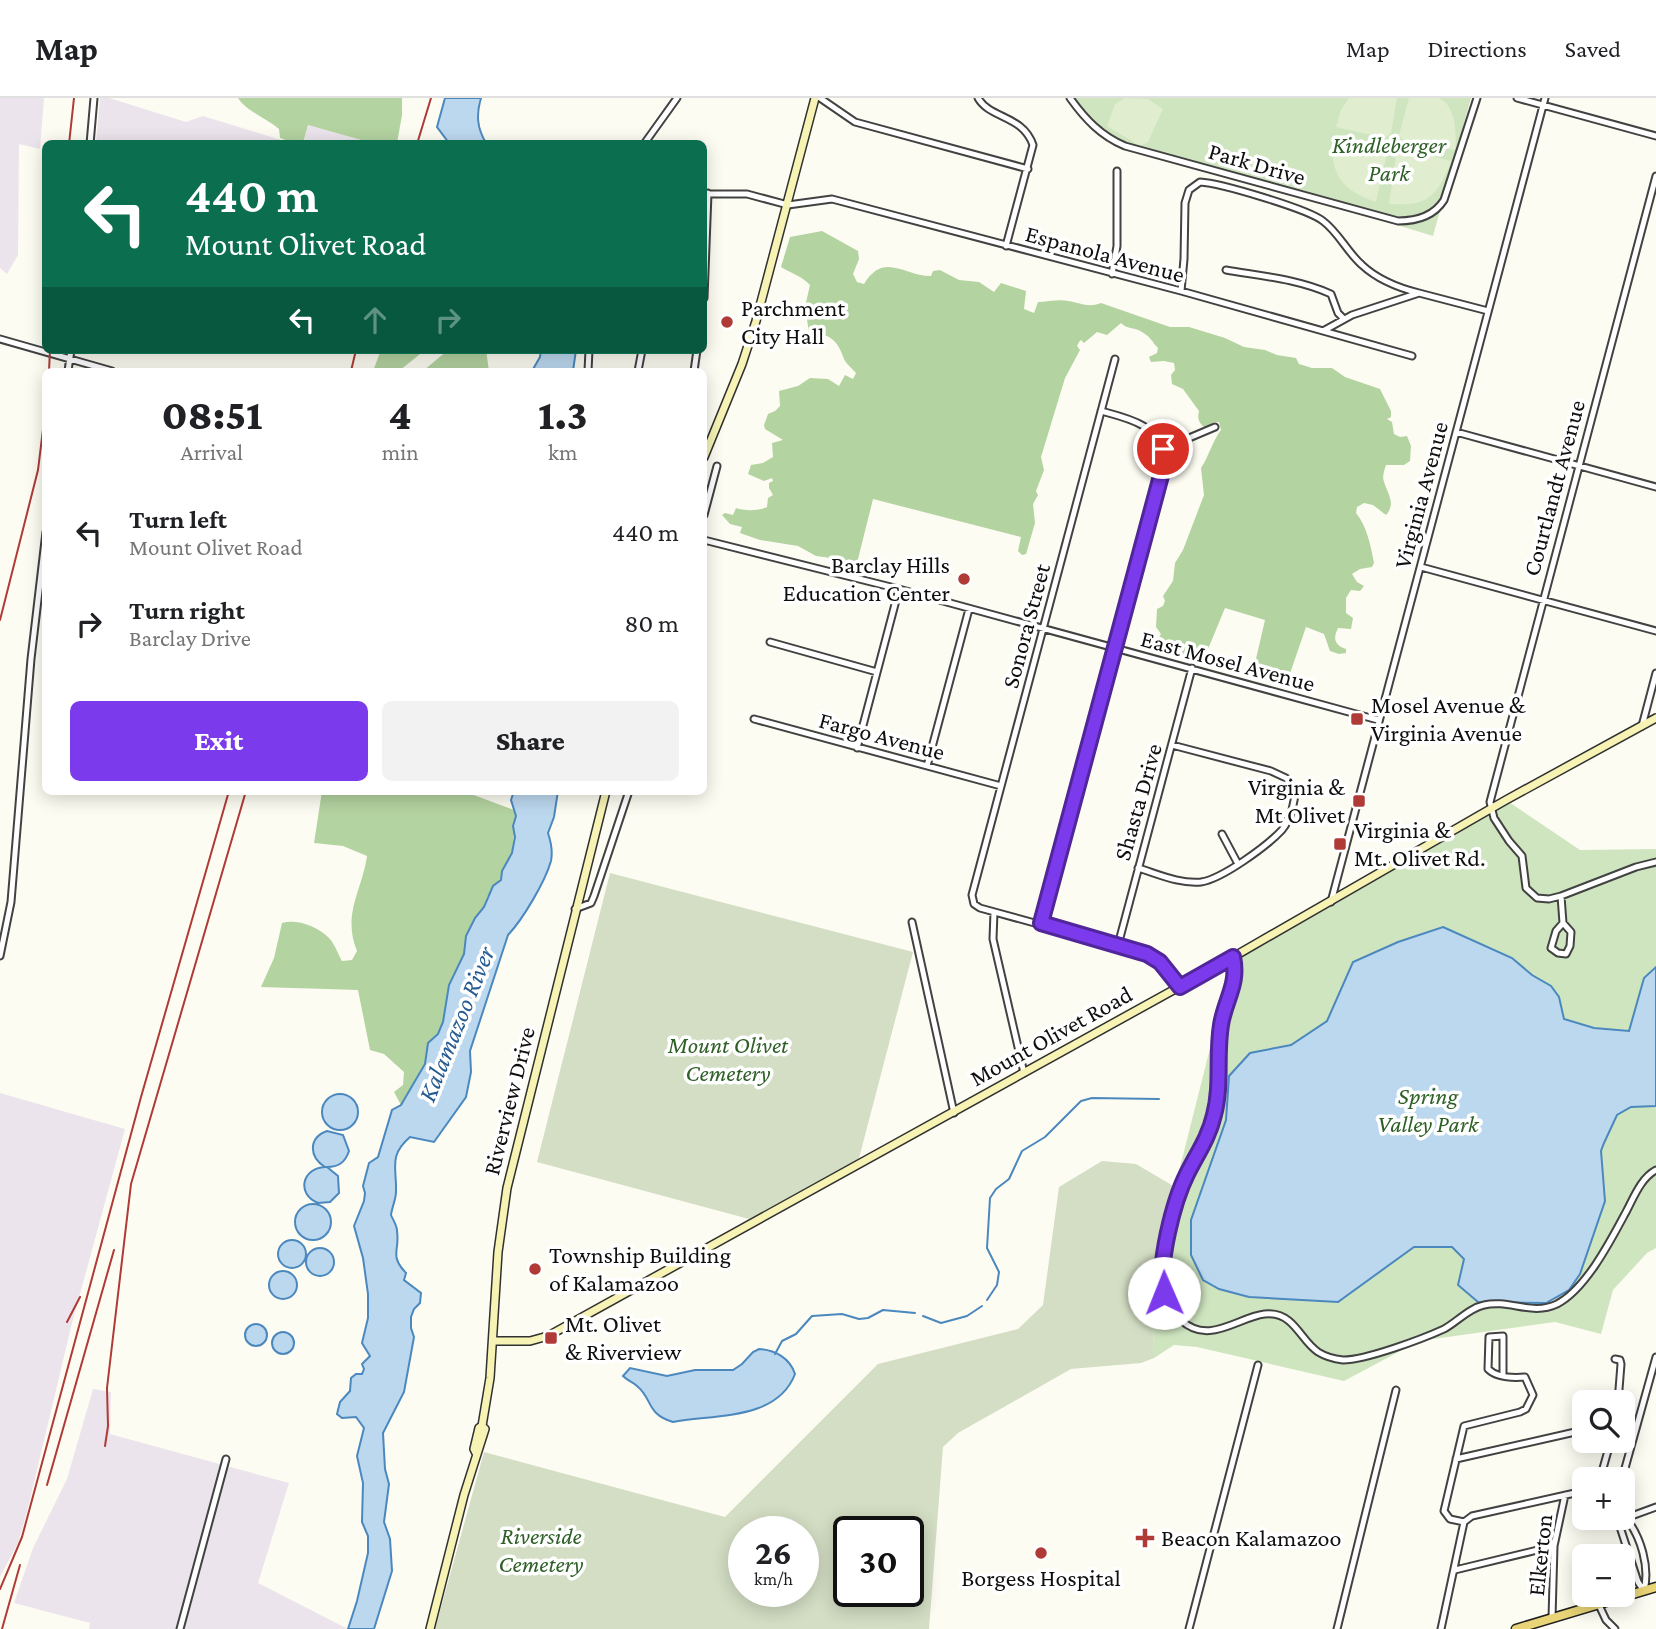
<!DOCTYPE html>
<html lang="en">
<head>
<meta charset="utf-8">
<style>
  body { margin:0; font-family:"Crimson Pro",serif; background:#f2f2f2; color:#202124; height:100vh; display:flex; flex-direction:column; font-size:26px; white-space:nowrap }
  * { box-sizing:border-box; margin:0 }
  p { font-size:23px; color:#757577 }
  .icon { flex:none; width:38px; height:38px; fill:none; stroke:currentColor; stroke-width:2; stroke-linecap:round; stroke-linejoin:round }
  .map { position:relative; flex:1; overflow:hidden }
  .sheet { position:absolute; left:42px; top:270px; width:665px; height:427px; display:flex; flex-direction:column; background:#fff; border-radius:10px; box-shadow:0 4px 18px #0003 }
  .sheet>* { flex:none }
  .banner { position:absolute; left:42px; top:42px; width:665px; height:214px; border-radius:10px; box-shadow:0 4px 18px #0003; background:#0b6e4f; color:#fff; overflow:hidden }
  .tools { position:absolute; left:1572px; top:1292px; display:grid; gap:14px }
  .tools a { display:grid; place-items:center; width:63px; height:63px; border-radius:10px; background:#fff; box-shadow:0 4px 18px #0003; font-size:35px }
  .speed { position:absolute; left:728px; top:1418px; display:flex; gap:14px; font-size:35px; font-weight:700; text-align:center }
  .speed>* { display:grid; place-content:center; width:91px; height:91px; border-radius:50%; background:#fff; box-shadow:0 4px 18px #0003; line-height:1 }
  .speed small { font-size:18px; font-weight:400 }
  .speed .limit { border:4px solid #111; border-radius:10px; background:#fff; color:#111 }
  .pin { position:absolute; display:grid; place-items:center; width:60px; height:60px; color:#fff; margin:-30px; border:4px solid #fff; border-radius:50%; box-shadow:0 2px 7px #0007 }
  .me { position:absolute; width:77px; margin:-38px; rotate:359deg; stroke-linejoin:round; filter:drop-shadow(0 0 5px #0008) }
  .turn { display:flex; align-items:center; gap:24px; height:147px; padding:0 28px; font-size:32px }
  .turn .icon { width:91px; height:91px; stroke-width:2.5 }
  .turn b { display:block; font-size:49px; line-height:60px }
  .lanes { display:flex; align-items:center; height:66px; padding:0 28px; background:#0003; justify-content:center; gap:35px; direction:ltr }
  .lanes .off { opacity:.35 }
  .eta { display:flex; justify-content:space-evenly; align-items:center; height:119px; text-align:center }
  .eta b { font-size:42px; font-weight:800; line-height:49px }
  .cta { display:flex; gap:14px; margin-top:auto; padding:14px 28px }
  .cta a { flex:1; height:80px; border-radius:10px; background:#7c3aed; color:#fff; font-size:28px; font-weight:800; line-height:80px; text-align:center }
  .cta a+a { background:#f2f2f2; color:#202124 }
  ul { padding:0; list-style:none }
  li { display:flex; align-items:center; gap:21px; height:91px; padding:0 28px }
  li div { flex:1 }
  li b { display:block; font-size:26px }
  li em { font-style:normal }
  header { display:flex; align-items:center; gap:42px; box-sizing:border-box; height:98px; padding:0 35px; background:#fff; border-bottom:2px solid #e0e0e0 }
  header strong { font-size:33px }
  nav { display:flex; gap:38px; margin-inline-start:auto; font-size:24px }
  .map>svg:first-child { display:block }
  .industrial { fill:#ece4ec }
  .green { fill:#cfe5bf }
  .forest { fill:#b3d3a0 }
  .cemetery { fill:#d4dec4; fill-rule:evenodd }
  .pitch { fill:#e0edcf }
  .water { fill:#bcd8ef; stroke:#4b88be; stroke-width:2 }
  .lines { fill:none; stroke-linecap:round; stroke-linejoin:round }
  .stream { stroke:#4b88be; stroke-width:2 }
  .street-casing { stroke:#424242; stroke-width:9 }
  .secondary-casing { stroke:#313131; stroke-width:10 }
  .primary-casing { stroke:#202020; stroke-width:11 }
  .street { stroke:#fff; stroke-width:5 }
  .secondary { stroke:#f6f3b4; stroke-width:7 }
  .primary { stroke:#e9d577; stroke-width:8 }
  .rail { stroke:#af3a36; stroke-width:2 }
  .route-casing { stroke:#51269a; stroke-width:18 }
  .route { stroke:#7c3aed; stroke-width:12 }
  .poi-dot { fill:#af3a36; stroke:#fff; stroke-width:2.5 }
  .labels { text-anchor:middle; stroke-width:7; stroke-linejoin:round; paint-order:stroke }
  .park-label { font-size:24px; font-style:italic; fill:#2e5f26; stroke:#fff }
  .street-label { font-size:24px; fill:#0f0f0f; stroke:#fff }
  .poi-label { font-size:24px; fill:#0f0f0f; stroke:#fff; text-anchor:start }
  .water-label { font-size:26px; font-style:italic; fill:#265b92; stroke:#fff }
</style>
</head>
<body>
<header>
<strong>Map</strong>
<nav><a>Map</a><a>Directions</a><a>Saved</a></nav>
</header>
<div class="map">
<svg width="1656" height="1531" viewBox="0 0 1656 1531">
  <rect width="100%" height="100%" fill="#fdfcf2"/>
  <path class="industrial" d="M0 0H44L40 51 19 46 18 157 7 176 0 170Z
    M100 0H109L186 24 203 18 291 45H96Z
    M308 27 372 45 303 46Z
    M0 995 125 1031 71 1229 27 1414 18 1445 0 1479Z
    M93 1291 111 1294 110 1336 289 1385 258 1485 348 1531H89L90 1525 14 1505 33 1450 67 1381Z"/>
  <path class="green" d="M1074 0H1471L1433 138 1122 43 1097 29Z
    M1506 702 1580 752 1656 751V1150L1647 1155 1613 1192 1601 1236 1555 1224 1419 1243 1344 1283 1197 1249 1174 1247 1154 1260 1153 1186 1175 1089 1233 859Z"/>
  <path class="forest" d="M238 0H402V17L397 45H372L308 27 303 45H293L280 40 279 31C266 20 246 13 238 0Z
    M822 133 858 153 859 161 853 176 857 184 864 186C884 153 904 178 931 178L933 173 940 172 959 182 979 184 994 194 1001 185 1026 193 1024 211 1034 215 1038 204C1047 204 1059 201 1068 203 1081 205 1088 210 1101 205L1170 229H1189L1225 240 1244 249 1265 252 1277 257 1296 260 1299 266 1312 270H1332L1345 279 1380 291 1391 313V319L1387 321 1392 324 1394 336 1400 339 1407 338 1411 348 1410 363 1404 367H1386C1384 373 1382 379 1384 384 1388 396 1396 406 1386 417L1373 407 1364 405 1357 409 1356 415C1367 428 1371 449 1374 465L1372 469 1360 471 1352 476 1357 484 1364 488 1360 493 1351 492 1346 500V515L1353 520 1351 531 1338 530C1333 540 1334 547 1346 551V555L1339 556 1330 553 1324 536 1306 529 1286 587 1252 578 1265 522 1225 510 1203 563 1157 551 1155 547 1161 536 1156 529 1157 511 1163 508 1165 503 1163 498 1173 483 1175 465 1183 452 1204 397 1201 370C1209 358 1212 344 1221 332L1219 324H1214L1205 330C1199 325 1197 321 1199 313L1183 291 1172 286 1171 277 1175 272 1174 265 1164 263 1151 264 1149 259 1157 255 1158 250C1152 244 1151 239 1142 234 1135 229 1128 232 1121 225L1107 237 1097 234 1084 245 1081 242 1079 244 1077 248 1080 252 1065 280 1041 359 1044 372 1036 393 1038 397 1033 406 1035 425 1026 456 1022 457 1018 453 1021 439 873 401 856 469 847 463 839 464 831 460 816 458 798 448 760 442 740 435 742 429 730 426 722 417 725 415 733 417 736 410C744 413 759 413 767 409L768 400 773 397 769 390V385L773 383 772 380 764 383 748 376 751 367 763 365 773 359 772 345 783 342 765 331 764 327 768 316 775 313 780 308 779 293 798 288 810 280 828 281 839 288 845 277 853 281 856 275C852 270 846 266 844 261 837 241 831 237 809 234L805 209 810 187C803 179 791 175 781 169L790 139Z
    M381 252H425L399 273H373Z
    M448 252H486L489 273H423Z
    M322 693H463L514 712 516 718 512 755 502 773 501 782 487 799 484 809 475 820 466 837 464 856 449 887 443 924 438 936 428 945 425 966 401 1007 394 994 403 987 404 974 384 956 370 952 358 892 261 889 274 860 282 825C297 821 316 828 328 839 334 844 338 856 342 863L352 862 357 853C342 816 362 793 367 758L343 748 314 745Z"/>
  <path class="cemetery" d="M610 775 913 854 858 1064 749 1121 537 1064Z
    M1102 1063 1136 1066 1175 1089 1153 1186 1154 1260 1141 1265 1071 1271 958 1335 943 1349 929 1531H435L484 1354 725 1419 878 1266 1018 1231 1043 1207 1059 1089ZM744 1433H803V1493H744ZM849 1433H908V1493H849Z"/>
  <path class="pitch" d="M1125 0 1148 1 1163 11 1148 44 1140 48 1107 28 1115 6Z
    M1349 0H1397L1391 35 1385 40 1336 29 1341 12Z
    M1409 0C1417 0 1430 0 1438 0 1456 5 1457 38 1455 52L1404 44 1399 37Z
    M1332 40 1383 48 1387 55 1376 104C1341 92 1331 77 1332 40Z
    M1404 52 1451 63C1438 99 1426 109 1389 106L1396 58Z"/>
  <path class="water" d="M445 0H481C476 17 477 30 486 45H449L437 29Z
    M541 252H576L573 273H532L540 259Z
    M514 693H558L554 719 548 735C551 744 553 753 551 763 545 784 523 821 508 837L470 953 471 974 466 999 434 1044 410 1039C388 1058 397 1070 396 1094 396 1101 392 1109 391 1117 393 1122 397 1127 397 1133 400 1153 389 1157 406 1175L404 1182 421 1195 420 1205 414 1211 411 1219V1230L414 1239 404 1294 383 1335 385 1371 389 1386 384 1424 390 1441 392 1473 374 1531H348L357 1503 368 1455V1438L362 1424 363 1385 357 1358 364 1330 356 1319 342 1320 337 1316 340 1304 350 1293 351 1280 356 1276H362L364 1271 362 1266 370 1258 362 1245 368 1220V1196L363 1160 354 1128 364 1103 365 1095 363 1088 369 1065 378 1059 392 1012 401 1007 425 966 428 945 438 936 443 924 449 887 464 856 466 838 475 820 484 809 493 788 501 782 502 773 512 755 515 739 513 728 516 718 511 702Z
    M1443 829 1512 860 1532 877 1551 888 1559 899 1564 921 1594 930 1629 933 1644 880 1656 869V1008L1631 1009 1617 1017 1604 1045 1601 1053 1605 1103 1580 1176 1569 1192 1546 1205 1478 1204 1458 1187 1464 1161 1452 1149H1414L1338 1204 1249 1199 1219 1191 1203 1182 1191 1157V1122L1226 1022 1229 978 1250 955 1291 947 1327 923 1353 864 1398 844Z
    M322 1014a18 18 0 1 1 36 0a18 18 0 1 1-36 0Z
    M327 1033 343 1037 349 1053C345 1065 338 1069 327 1069L338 1078 339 1095 330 1104 318 1105C296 1096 302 1070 325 1069 309 1059 308 1040 327 1033Z
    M295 1124a18 18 0 1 1 36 0a18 18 0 1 1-36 0Z
    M278 1156a14 14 0 1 1 28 0a14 14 0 1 1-28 0Z
    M306 1164a14 14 0 1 1 28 0a14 14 0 1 1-28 0Z
    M269 1187a14 14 0 1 1 28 0a14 14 0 1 1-28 0Z
    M245 1237a11 11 0 1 1 22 0a11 11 0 1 1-22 0Z
    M272 1245a11 11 0 1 1 22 0a11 11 0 1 1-22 0Z
    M759 1251C775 1252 790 1260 795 1276 777 1323 714 1316 673 1324 646 1316 653 1301 637 1288 633 1284 628 1283 623 1278L630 1270 667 1278 695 1272H733L742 1266 753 1254Z"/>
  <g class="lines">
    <path class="stream" d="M987 1202 997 1187 999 1174 987 1150 990 1100 996 1091 1009 1081 1022 1053 1045 1039 1081 1003 1092 1000 1159 1001
      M923 1218 941 1225 967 1218 982 1208
      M775 1256 782 1243 796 1236 812 1218 842 1216 859 1221 868 1220 883 1212 915 1215"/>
    <g class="street-casing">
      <path id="street" d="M820 0 855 24 1028 71
        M978 0C990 21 1023 17 1033 47L1006 148
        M1070 0C1085 21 1101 38 1125 48L1398 123C1416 123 1434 118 1444 102L1477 0
        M1517 0 1656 38
        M90 46 94 0
        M644 46 677 0
        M1656 78 1490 704 1494 720 1509 743 1522 758 1526 790 1537 800 1549 801 1561 798 1636 769 1656 764
        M704 96H747L788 107 832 101 1181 193 1412 258
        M1226 172C1261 178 1298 181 1331 196L1338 215 1344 221
        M1112 176 1117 148V73
        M1181 193 1184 161 1185 105 1189 92 1200 84C1220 85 1308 111 1323 123 1339 135 1347 154 1362 167 1378 182 1399 190 1419 195
        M704 200 708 95
        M1323 233 1352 217 1419 195 1488 213
        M0 241 112 273
        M1115 261 972 797 974 806 980 810 1147 856 1160 864 1180 889
        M68 273 71 252
        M588 273 589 252
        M638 273 642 252
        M694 273 697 252
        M1456 334 1656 389
        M1163 351 1215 329
        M704 417 717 368
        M704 442 899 491 1378 622
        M1421 469 1656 533
        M770 544 877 574
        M754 621 1001 688
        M1642 628 1656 575
        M857 650 899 491
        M927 668 969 511
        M1222 736 1238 766
        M1138 770C1158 776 1179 786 1201 784 1222 781 1267 748 1282 732 1291 721 1295 704 1295 691L1286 680 1271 673 1172 647
        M1561 798 1563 825 1571 834 1570 848 1566 856 1558 855 1551 850 1556 833 1563 825
        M1331 804 1545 0
        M575 811 591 805 594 798 629 693
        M994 814 993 841 1024 975
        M912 824 954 1015
        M1040 825 1164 359C1161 327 1127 320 1101 313
        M1118 847 1192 570
        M0 858 11 804 31 561 46 434
        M1233 859C1238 885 1225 902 1221 926 1214 961 1222 995 1210 1030 1204 1047 1194 1061 1187 1077 1180 1092 1177 1107 1173 1123 1164 1156 1151 1195 1181 1222 1217 1256 1256 1196 1289 1223 1300 1232 1306 1246 1318 1254 1326 1259 1334 1261 1343 1262 1366 1262 1422 1241 1444 1231 1457 1224 1469 1210 1484 1207 1509 1201 1532 1218 1557 1206 1586 1191 1611 1142 1626 1114 1634 1099 1641 1080 1656 1072
        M1615 1261 1620 1262 1621 1266 1618 1304
        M1456 1361 1584 1332
        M1600 1381 1611 1342
        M1622 1381 1656 1259
        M1622 1406 1626 1420 1621 1432 1638 1484 1644 1493
        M1626 1420C1641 1439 1650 1469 1644 1493
        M1626 1420 1656 1409
        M1464 1424 1450 1421 1444 1413 1464 1328 1520 1314 1526 1311 1533 1297 1525 1279C1513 1280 1497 1280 1488 1271L1489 1239 1503 1238V1278
        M1464 1424 1472 1418 1584 1393
        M1455 1472 1554 1448
        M1598 1505 1606 1522 1615 1531
        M1552 1520 1554 1448 1565 1397
        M180 1531 226 1361
        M1189 1531 1258 1267
        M1337 1531 1396 1292
        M1441 1531 1464 1424"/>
    </g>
    <g class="secondary-casing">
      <path id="secondary" d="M704 359 742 266 756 223 815 0
        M493 1243H530L548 1238 1233 859 1506 702 1656 620
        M476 1355 474 1351 479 1330 482 1328
        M430 1531 464 1397 485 1331 482 1328 490 1280 498 1154 507 1090 606 693"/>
    </g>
    <g class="primary-casing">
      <path id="primary" d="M1516 1531 1656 1489"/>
    </g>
    <use href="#street" class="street"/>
    <use href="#secondary" class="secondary"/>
    <use href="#primary" class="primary"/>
    <path class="rail" d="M69 46 74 0
      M417 46 431 0
      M49 273 50 252
      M351 273 356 252
      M0 522 38 372 46 307
      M67 1224 80 1199
      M105 1348 108 1328 107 1290 131 1086 246 693
      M47 1387 114 1152
      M0 1491 22 1439 141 999 229 693
      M2 1531 20 1467"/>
  </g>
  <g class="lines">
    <g class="route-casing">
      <path id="route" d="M1163 351 1162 374 1041 825 1147 856 1160 864 1180 889 1233 859C1239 887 1225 901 1221 927 1216 957 1222 987 1214 1017 1209 1039 1197 1056 1187 1076 1174 1102 1157 1166 1164 1195"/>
    </g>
    <use href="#route" class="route"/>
  </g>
  <g class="poi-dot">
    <circle cx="727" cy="224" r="7"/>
    <circle cx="964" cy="481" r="7"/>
    <rect x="1350" y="614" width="14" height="14" rx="3.5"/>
    <rect x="1352" y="696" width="14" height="14" rx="3.5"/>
    <rect x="1333" y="739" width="14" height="14" rx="3.5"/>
    <circle cx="535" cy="1171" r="7"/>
    <rect x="544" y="1233" width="14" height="14" rx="3.5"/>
    <path d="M1141.5 1429.5h7v7h7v7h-7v7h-7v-7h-7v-7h7z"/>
    <circle cx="1041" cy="1455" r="7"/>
  </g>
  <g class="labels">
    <g class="park-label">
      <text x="1389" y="55">Kindleberger<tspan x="1389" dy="28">Park</tspan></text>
      <text x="728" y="955">Mount Olivet<tspan x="728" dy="28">Cemetery</tspan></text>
      <text x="1428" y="1006">Spring<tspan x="1428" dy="28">Valley Park</tspan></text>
      <text x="541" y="1446">Riverside<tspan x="541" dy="28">Cemetery</tspan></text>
    </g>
    <g class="street-label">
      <text transform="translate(1257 66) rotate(16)" y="8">Park Drive</text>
      <text transform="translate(1105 156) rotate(15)" y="8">Espanola Avenue</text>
      <text transform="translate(1554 390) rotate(-75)" y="8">Courtlandt Avenue</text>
      <text transform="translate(1421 397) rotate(-75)" y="8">Virginia Avenue</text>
      <text transform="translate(1026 528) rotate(-75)" y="8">Sonora Street</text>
      <text transform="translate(1228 563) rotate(15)" y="8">East Mosel Avenue</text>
      <text transform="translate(882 638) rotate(15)" y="8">Fargo Avenue</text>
      <text transform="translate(1138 704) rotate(-74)" y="8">Shasta Drive</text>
      <text transform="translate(1051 938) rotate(-29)" y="8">Mount Olivet Road</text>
      <text transform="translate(509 1003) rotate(-76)" y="8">Riverview Drive</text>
      <text transform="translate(1540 1457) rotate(-84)" y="8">Elkerton</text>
    </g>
    <g class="poi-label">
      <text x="741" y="218">Parchment<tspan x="741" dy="28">City Hall</tspan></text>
      <text x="950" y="475" text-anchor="end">Barclay Hills<tspan x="950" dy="28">Education Center</tspan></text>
      <text x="1371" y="615">Mosel Avenue &amp;<tspan x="1371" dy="28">Virginia Avenue</tspan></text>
      <text x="1345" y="697" text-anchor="end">Virginia &amp;<tspan x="1345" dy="28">Mt Olivet</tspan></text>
      <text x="1354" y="740">Virginia &amp;<tspan x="1354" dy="28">Mt. Olivet Rd.</tspan></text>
      <text x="549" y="1165">Township Building<tspan x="549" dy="28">of Kalamazoo</tspan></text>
      <text x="565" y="1234">Mt. Olivet<tspan x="565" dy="28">&amp; Riverview</tspan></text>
      <text x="1161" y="1448">Beacon Kalamazoo</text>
      <text x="1041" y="1488" text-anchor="middle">Borgess Hospital</text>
    </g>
    <g class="water-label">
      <text transform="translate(456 926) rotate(-68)" y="9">Kalamazoo River</text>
    </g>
  </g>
</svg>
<div class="tools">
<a><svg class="icon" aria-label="search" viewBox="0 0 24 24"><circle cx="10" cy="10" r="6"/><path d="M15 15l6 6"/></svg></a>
<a>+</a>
<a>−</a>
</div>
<div class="speed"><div>26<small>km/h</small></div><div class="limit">30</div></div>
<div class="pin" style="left:1163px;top:351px;background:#d93025"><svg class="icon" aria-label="arrive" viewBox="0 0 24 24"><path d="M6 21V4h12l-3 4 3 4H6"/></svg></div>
<svg class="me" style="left:1164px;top:1195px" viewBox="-20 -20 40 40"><circle r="19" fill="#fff"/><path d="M0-13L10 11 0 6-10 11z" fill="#7c3aed"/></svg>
<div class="banner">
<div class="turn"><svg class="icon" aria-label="left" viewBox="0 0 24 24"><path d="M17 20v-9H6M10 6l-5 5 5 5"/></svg><div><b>440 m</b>Mount Olivet Road</div></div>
<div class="lanes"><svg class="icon" aria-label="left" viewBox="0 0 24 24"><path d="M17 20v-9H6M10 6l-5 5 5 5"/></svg><svg class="icon off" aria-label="ahead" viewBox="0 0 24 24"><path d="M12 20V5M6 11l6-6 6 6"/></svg><svg class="icon off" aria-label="right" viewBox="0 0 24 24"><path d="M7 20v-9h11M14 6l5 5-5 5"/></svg></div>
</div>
<section class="sheet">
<div class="eta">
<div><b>08:51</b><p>Arrival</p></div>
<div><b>4</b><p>min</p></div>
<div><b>1.3</b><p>km</p></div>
</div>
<ul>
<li><svg class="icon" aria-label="left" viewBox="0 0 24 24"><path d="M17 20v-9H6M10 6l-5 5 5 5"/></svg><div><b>Turn left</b><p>Mount Olivet Road</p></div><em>440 m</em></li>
<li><svg class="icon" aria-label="right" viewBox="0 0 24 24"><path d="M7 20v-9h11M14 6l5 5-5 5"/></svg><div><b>Turn right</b><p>Barclay Drive</p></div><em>80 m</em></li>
</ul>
<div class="cta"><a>Exit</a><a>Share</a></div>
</section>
</div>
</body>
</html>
